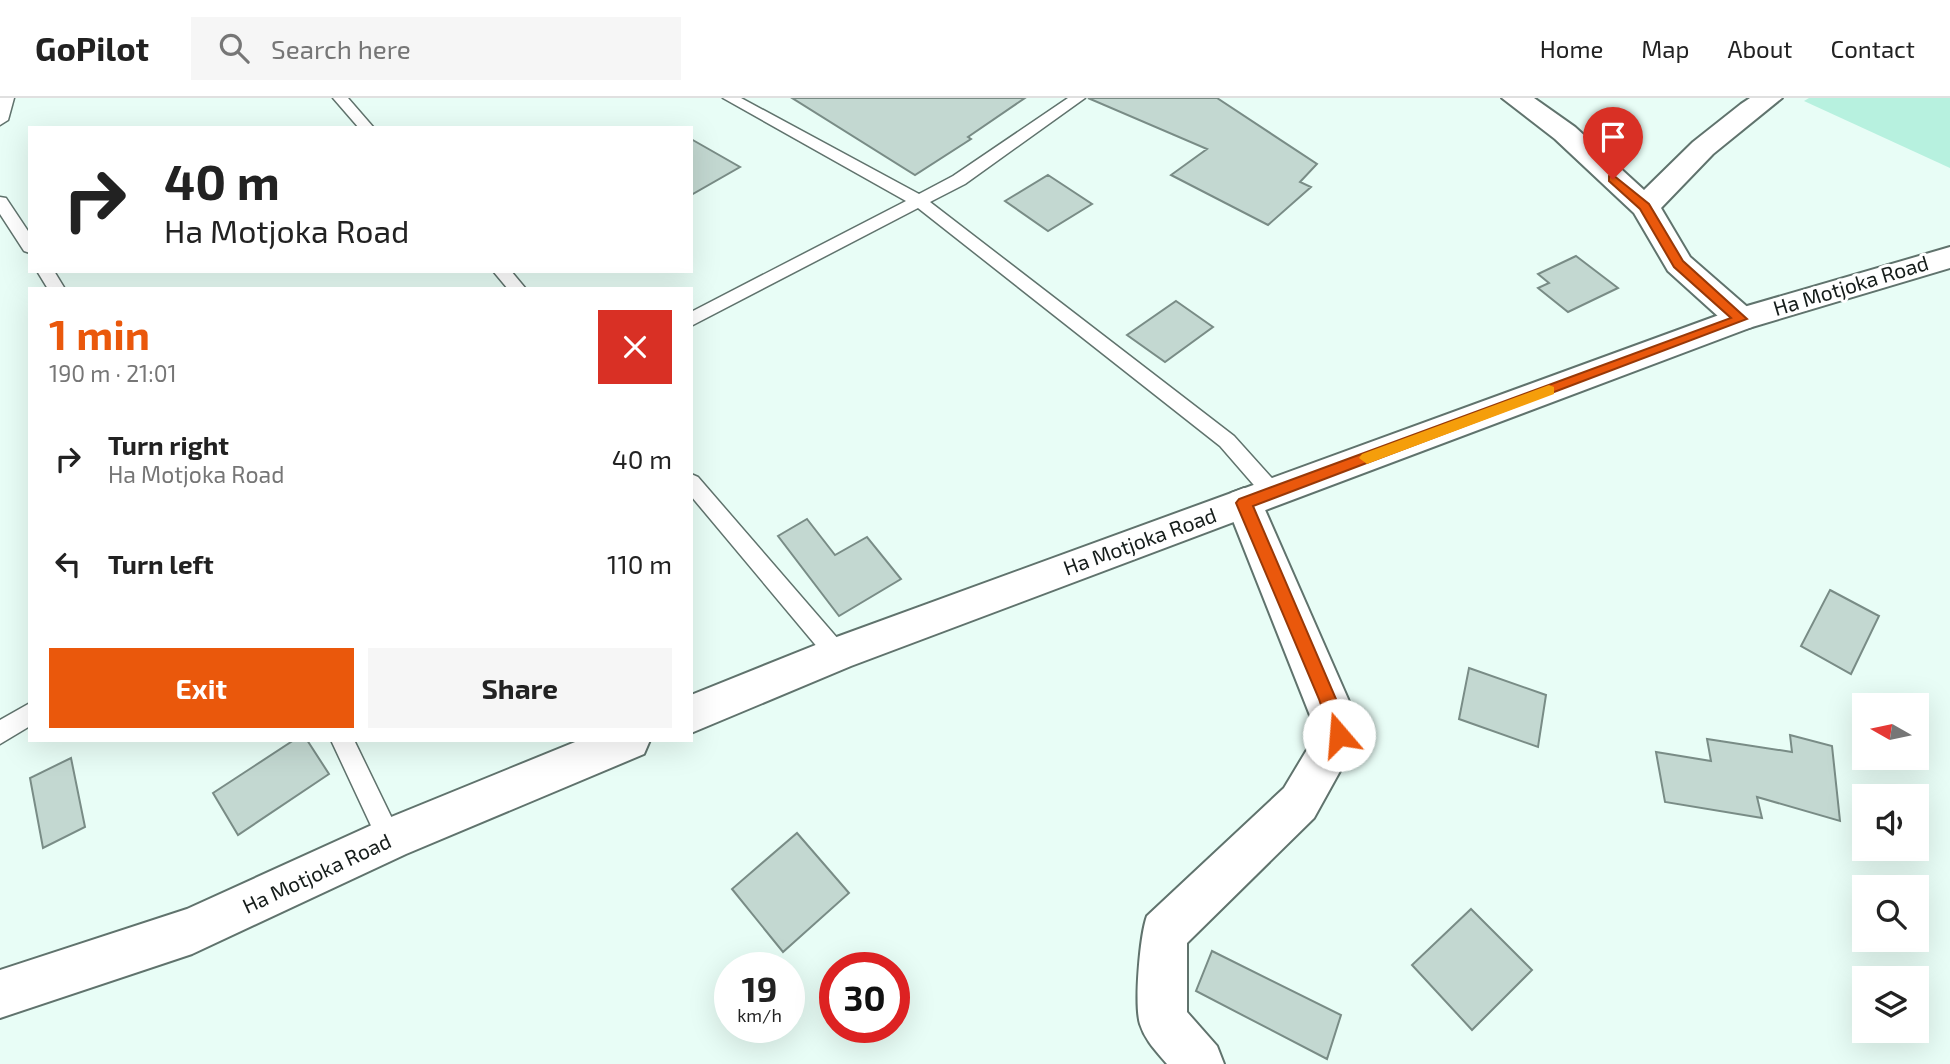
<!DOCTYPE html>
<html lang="en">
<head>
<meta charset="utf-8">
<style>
  body { margin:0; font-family:"Exo 2",sans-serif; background:#f6f6f6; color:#222; height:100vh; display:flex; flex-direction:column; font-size:26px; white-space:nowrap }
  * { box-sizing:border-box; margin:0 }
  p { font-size:23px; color:#767676 }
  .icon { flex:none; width:38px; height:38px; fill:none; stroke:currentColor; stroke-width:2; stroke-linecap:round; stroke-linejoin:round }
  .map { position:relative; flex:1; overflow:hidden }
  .side { position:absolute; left:28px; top:189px; width:665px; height:455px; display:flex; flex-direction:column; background:#fff; border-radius:0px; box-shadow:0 7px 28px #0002 }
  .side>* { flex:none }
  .hud { position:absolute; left:28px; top:28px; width:665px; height:147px; border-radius:0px; box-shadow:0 7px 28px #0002; background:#fff; color:#222; overflow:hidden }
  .needle { width:46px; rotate:279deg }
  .tools { position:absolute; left:1852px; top:595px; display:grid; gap:14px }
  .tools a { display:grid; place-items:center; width:77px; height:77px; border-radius:0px; background:#fff; box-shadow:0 7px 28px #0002; font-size:35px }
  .speed { position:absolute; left:714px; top:854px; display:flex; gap:14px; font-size:35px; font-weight:700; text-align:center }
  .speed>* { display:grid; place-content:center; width:91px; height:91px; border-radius:50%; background:#fff; box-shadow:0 7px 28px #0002; line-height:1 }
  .speed small { font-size:18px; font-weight:400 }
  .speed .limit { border:10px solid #d22; background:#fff; color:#111 }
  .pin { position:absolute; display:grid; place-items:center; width:60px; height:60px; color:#fff; margin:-72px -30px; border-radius:50% 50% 50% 0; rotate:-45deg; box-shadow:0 0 7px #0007 }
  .pin .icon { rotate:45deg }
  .me { position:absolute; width:77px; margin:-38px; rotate:342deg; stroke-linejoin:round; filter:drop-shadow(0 0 5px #0008) }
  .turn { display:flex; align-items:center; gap:24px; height:147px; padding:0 21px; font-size:32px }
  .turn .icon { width:91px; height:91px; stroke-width:2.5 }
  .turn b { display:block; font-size:49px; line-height:60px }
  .round { display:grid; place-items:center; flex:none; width:74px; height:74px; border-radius:0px; background:#f6f6f6 }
  .headline { display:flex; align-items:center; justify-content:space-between; height:119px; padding:0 21px }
  h1 { font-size:42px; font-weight:700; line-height:52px; color:#ea580c }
  .button { display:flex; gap:14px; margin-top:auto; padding:14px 21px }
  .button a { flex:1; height:80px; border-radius:0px; background:#ea580c; color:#fff; font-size:28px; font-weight:700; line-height:80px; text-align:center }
  .button a+a { background:#f6f6f6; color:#222 }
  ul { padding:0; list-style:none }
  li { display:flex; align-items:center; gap:21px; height:105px; padding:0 21px }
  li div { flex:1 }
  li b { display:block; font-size:26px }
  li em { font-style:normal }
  header { display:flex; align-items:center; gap:42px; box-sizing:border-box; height:98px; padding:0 35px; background:#fff; border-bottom:2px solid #e0e0e0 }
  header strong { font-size:33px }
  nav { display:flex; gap:38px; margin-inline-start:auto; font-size:24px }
  .search { width:490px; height:63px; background:#f6f6f6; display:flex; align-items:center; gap:18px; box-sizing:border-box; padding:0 24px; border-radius:0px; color:#767676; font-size:26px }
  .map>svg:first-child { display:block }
  .green { fill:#b7f1df }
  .building { fill:#c3d8d1; stroke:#798c86; stroke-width:2 }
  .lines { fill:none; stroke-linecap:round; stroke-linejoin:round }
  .service-casing { stroke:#60736d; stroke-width:3 }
  .minor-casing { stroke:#60736d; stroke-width:4 }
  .tertiary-casing { stroke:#60736d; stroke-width:4 }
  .service { fill:#fff; fill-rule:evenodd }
  .minor { fill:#fff; fill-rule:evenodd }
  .tertiary { fill:#fff; fill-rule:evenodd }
  .route { fill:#ea580c; stroke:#983908; stroke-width:2 }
  .slow { fill:#f59e0b }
  .labels { text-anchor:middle; stroke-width:6; stroke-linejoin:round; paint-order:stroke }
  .street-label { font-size:21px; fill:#151c1a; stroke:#fff }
</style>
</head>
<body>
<header>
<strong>GoPilot</strong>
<div class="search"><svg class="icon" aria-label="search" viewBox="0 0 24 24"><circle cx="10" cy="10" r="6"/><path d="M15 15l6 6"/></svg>Search here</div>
<nav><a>Home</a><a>Map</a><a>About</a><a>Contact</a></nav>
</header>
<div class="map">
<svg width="1950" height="966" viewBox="0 0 1950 966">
  <rect width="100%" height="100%" fill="#e8fdf6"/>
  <path class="green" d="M1809 0H1950V70L1804 3Z"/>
  <path class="building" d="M792 0H1025L968 39 971 41 915 77Z
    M1088 0H1217L1317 66 1300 84 1311 89 1268 127 1171 77 1207 51Z
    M691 41 740 69 691 97Z
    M1048 77 1092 106 1048 133 1005 103Z
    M1576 158 1618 190 1568 214 1538 190 1549 185 1538 176Z
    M1176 203 1213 229 1165 264 1127 237Z
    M807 421 835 457 867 439 901 481 839 518 778 438Z
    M1830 492 1879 518 1851 576 1801 548Z
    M1469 570 1546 597 1538 649 1459 621Z
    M1790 637 1832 648 1840 723 1757 699 1762 720 1665 704 1656 654 1711 663 1707 641 1792 654Z
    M294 642H307L329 676 238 737 213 695Z
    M71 660 85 729 43 750 30 680Z
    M797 735 849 795 783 854 732 791Z
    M1471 811 1532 872 1472 932 1412 867Z
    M1212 853 1341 917 1327 961 1196 893Z"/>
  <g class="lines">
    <g class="service-casing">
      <path id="service" d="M0 0H14L8 22 0 27Z
        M333 0H348L374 30H359Z
        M723 0H741L919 96 953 78 1068 0H1085L965 86 930 104 1234 338 1280 389 1283 395 1280 401H1266L1220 348 918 110 691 228V214L906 103Z
        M0 99 6 100 30 136V155L24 153 0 116Z
        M37 173H54L65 191H48Z
        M493 173H511L526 191H508Z
        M691 376 698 379 845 549 848 556 845 563 837 566 829 563 691 398Z
        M30 605V628L0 646V622Z
        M331 642H354L402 741 399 749 390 753 381 749Z"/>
    </g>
    <g class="minor-casing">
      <path id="minor" d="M1502 0H1534L1575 29 1644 92 1693 44 1741 6 1750 0H1782L1713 56 1661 110 1690 159 1752 213 1757 221 1752 229 1741 232 1730 229 1668 173 1634 115 1555 41Z
        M1244 390 1257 395 1262 405 1348 601 1360 637 1314 720 1187 845V914L1217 948 1224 966H1167C1156 953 1145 942 1140 926 1134 906 1140 837 1147 818L1284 690 1317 635 1226 405 1231 395Z"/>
    </g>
    <g class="tertiary-casing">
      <path id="tertiary" d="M1950 149V170L1752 229 851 568 691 635V597L823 544 1730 213Z
        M580 642H650L644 656 406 756 192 856 0 920V872L187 811 374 726Z"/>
    </g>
    <use href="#service" class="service"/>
    <use href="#minor" class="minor"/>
    <use href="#tertiary" class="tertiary"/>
  </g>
  <path class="route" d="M1613 77 1649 106 1683 163 1747 221 1253 408 1336 601 1348 637 1345 643H1333L1319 601 1236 405 1239 401 1731 220 1674 169 1640 111 1609 83V78Z"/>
  <path class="slow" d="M1549 287 1554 289V296L1372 364 1367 366 1359 360 1362 356Z"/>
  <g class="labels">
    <g class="street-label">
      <text transform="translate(1851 188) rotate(-17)" y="7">Ha Motjoka Road</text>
      <text transform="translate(1140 444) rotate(-20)" y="7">Ha Motjoka Road</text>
      <text transform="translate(317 776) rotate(-25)" y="7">Ha Motjoka Road</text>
    </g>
  </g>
</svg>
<div class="tools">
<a><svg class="needle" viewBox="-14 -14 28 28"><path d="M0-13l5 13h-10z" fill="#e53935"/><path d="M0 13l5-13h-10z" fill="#767676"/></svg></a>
<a><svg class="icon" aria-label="sound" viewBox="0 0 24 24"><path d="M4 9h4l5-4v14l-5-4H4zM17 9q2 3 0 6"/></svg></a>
<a><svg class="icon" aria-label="search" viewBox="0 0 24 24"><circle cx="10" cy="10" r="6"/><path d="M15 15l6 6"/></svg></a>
<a><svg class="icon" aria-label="layers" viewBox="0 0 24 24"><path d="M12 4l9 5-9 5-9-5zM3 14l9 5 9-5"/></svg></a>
</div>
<div class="speed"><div>19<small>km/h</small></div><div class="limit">30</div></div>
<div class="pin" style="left:1613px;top:81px;background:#d93025"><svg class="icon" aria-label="arrive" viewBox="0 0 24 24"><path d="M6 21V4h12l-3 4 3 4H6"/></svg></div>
<svg class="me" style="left:1339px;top:637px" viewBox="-20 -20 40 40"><circle r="19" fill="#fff"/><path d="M0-13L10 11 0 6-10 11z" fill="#ea580c"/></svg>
<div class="hud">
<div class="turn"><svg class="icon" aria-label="right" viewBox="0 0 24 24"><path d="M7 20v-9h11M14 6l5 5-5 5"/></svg><div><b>40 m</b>Ha Motjoka Road</div></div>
</div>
<section class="side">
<div class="headline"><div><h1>1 min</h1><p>190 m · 21:01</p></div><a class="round" style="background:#d93025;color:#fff"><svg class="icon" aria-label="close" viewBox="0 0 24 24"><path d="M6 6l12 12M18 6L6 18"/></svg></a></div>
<ul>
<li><svg class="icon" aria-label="right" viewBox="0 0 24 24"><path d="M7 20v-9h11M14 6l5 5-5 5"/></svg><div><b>Turn right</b><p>Ha Motjoka Road</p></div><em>40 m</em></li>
<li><svg class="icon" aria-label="left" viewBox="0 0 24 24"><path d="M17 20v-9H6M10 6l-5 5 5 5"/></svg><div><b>Turn left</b></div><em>110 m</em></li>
</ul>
<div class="button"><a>Exit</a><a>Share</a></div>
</section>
</div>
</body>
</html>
